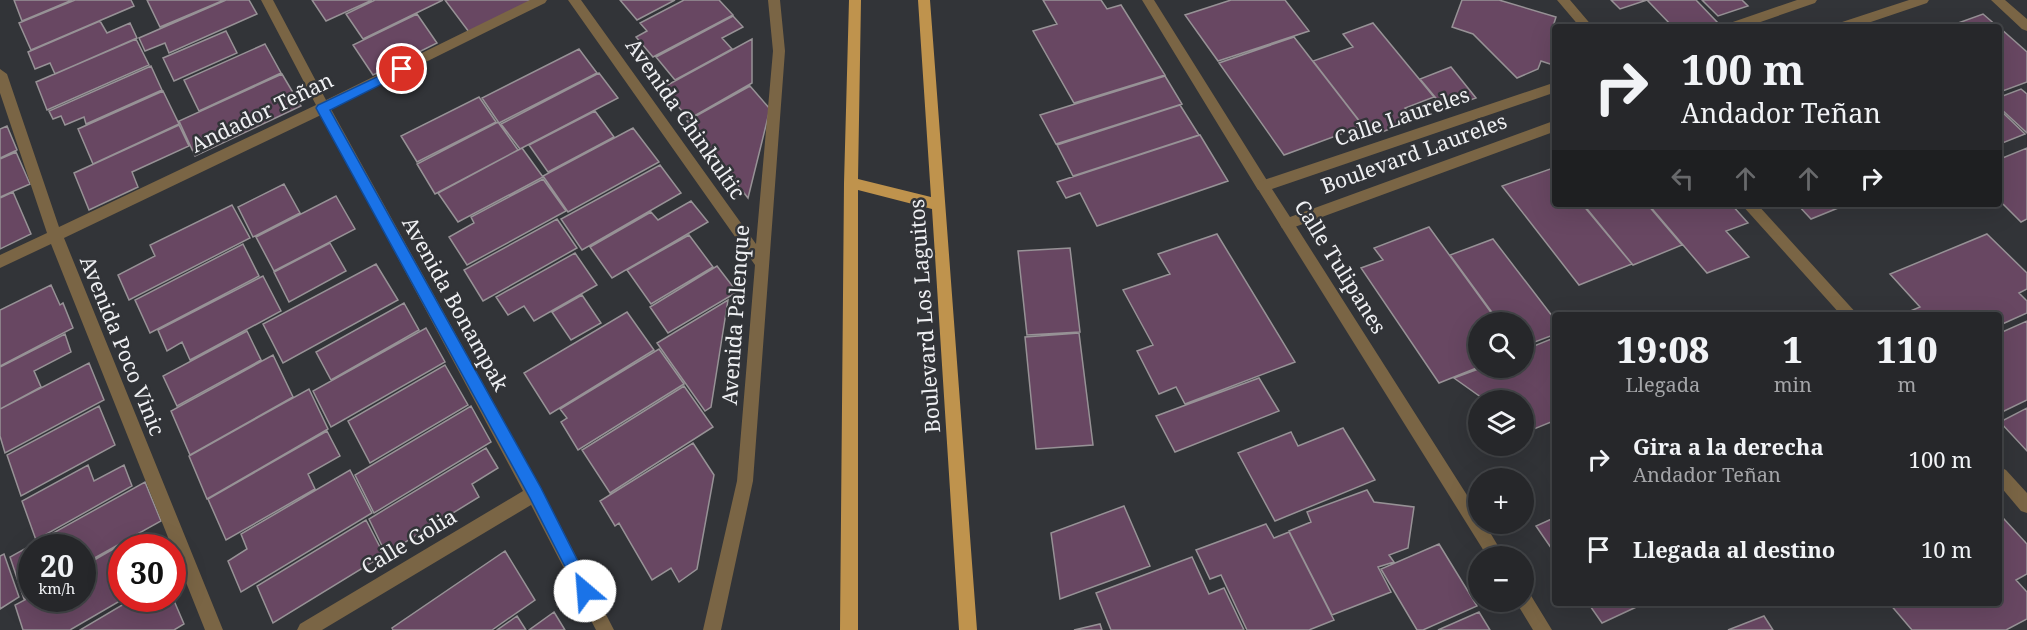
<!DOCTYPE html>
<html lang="es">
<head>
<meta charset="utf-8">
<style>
  body { margin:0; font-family:"Noto Serif",serif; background:#323336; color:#f1f3f6; height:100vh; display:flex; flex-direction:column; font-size:22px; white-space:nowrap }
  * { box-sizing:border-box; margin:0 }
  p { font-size:20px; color:#a4a5a8 }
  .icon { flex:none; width:33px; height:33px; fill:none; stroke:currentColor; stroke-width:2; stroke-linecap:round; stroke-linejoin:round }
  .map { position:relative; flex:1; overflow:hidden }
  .drawer { position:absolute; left:1552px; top:312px; width:450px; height:294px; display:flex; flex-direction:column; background:#26272a; border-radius:6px; box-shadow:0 6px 24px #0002,0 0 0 2px #424447 }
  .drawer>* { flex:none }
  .top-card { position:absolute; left:1552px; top:24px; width:450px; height:183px; border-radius:6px; box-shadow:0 6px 24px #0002,0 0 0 2px #424447; background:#26272a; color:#f1f3f6; overflow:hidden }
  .controls { position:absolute; left:1468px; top:312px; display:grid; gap:12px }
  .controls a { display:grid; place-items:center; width:66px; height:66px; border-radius:50%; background:#26272a; box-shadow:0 6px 24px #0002,0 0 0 2px #424447; font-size:30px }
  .speed { position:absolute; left:18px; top:534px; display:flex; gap:12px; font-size:30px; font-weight:700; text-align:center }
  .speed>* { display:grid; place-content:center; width:78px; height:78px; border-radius:50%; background:#26272a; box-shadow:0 6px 24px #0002,0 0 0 2px #424447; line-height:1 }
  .speed small { font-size:15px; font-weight:400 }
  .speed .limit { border:9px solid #d22; background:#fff; color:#111 }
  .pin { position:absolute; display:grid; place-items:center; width:51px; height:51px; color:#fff; margin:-26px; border:3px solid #fff; border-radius:50%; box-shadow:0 2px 6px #0007 }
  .me { position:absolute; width:66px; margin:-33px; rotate:333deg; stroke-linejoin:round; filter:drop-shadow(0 0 4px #0008) }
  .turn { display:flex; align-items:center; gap:21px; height:126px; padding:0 30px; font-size:27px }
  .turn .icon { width:78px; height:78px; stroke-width:2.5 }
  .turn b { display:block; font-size:42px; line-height:51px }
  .lanes { display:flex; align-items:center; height:57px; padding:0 30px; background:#0003; justify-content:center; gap:30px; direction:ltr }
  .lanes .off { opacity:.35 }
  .eta { display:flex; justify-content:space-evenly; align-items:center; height:102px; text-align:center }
  .eta b { font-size:36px; font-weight:800; line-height:42px }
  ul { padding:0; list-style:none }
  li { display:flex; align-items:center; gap:18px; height:90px; padding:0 30px }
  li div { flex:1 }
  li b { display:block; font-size:22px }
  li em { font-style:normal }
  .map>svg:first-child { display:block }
  .building { fill:#684762; stroke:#979296; stroke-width:1.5 }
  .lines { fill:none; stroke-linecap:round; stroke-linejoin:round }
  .minor { fill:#7a6545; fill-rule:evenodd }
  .tertiary { fill:#7a6545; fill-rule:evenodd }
  .primary { fill:#bf934d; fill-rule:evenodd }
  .route { fill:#1a73e8; stroke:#114b97; stroke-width:1.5 }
  .labels { text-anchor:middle; stroke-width:5; stroke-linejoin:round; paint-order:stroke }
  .street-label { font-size:21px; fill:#eff0f3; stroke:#323438 }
</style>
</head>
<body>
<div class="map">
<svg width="2027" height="630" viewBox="0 0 2027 630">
  <rect width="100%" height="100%" fill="#323438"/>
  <path class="building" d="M14 0H72L22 21Z
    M75 0H131L134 6 31 50 19 23Z
    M147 0H224L160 27Z
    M226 0H249L257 14 169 53 165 43 145 51 139 38Z
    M312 0H372L326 21Z
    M375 0H443L363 39 346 14Z
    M445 0H534L469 32Z
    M620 0H675L637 20Z
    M684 0H719L733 15 653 57 636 37 647 31 640 23Z
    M1043 0H1101L1107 9 1121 5 1165 75 1074 103 1033 31 1057 24Z
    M1231 0H1285L1309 31 1218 61 1185 15Z
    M1462 0H1499L1556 17 1551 33 1556 34V66L1541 61 1538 69 1517 78 1473 34 1452 27Z
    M1611 0H1696L1717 22 1702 27H1673L1647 0 1620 9Z
    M1702 0H1742L1748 6 1718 16Z
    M417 14 437 43 373 75 353 45Z
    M1983 14 1998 27H1947Z
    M733 16 743 27 722 38 732 49 675 80 656 57Z
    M100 21 107 33 130 23 137 38 55 74 50 63 35 69 28 52Z
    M1373 23 1434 97 1405 108 1414 120 1371 136 1313 61 1353 47 1343 34Z
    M2000 28 2027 52V82L2000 92Z
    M226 31 237 53 174 81 163 58Z
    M1294 37 1363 126 1284 155 1219 63Z
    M136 39 149 65 47 110 36 82Z
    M752 39V83L689 119 662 88Z
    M265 44 281 73 199 111 184 80Z
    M579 49 597 73 499 123 482 98Z
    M151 66 162 90 86 124 84 117 65 125 61 116 53 119 49 111Z
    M1451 67 1476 98 1445 109 1420 79Z
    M599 73 618 98 520 149 501 124Z
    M282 74 301 106 195 156 179 121Z
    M1165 76 1182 104 1056 144 1040 115Z
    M750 86 770 109 748 198 687 121Z
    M2021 89 2027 94V133L2000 108V97Z
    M163 91 179 124 93 164 78 129Z
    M479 97 496 122 417 162 401 136Z
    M1180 105 1199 135 1073 176 1057 145Z
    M2000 110 2025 134 2000 144Z
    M595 111 614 137 548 172 529 145Z
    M498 122 518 150 435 194 417 164Z
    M179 125 189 146 132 172 138 187 89 210 74 173Z
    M7 126 17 150 0 158V129Z
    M633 128 659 162 568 212 543 176Z
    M1200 135 1228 181 1097 226 1080 193 1066 198 1057 182Z
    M522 148 543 177 458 222 438 193Z
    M2027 148V219L2021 222 2000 201V159Z
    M16 152 30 184 0 197V159Z
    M660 165 681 193 582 250 561 219Z
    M1553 168 1556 171V204H1582L1632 264 1579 285 1502 186Z
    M543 179 566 211 467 265 449 237 474 223 471 217Z
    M284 184 300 213 253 237 238 207Z
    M13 192 31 234 0 249V198Z
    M336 196 355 229 274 271 256 237Z
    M691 201 708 222 612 278 590 247 651 212 658 220Z
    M1583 204H1647L1682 245 1633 265Z
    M1648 204H1731L1748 223 1726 231 1749 257 1707 273Z
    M1797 204H1848L1811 219Z
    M232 205 250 238 129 300 118 275 155 256 150 245Z
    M557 219 577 248 483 301 464 270Z
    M1429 227 1498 322H1479V367L1439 383 1361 268 1383 260 1374 248Z
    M1217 234 1295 362 1185 404 1176 387 1159 394 1137 351 1153 345 1123 290 1170 274 1158 254Z
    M1987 234 2027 273V289L2019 293 2027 301V313L2000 325V315H1901L1920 307 1890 274Z
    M689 235 713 267 651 304 627 270Z
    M1493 239 1556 321V334L1524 346V322H1499L1450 255Z
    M330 243 346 271 289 302 274 272Z
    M243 244 259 276 150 333 135 300Z
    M1070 248 1080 332 1027 335 1018 251Z
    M575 253 597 285 534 321 524 306 508 315 496 297Z
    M376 264 398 300 283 363 263 324Z
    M717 266 737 292 668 333 650 307Z
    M263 276 281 311 190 360 182 342 167 351 158 330Z
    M51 285 60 305 63 303 73 328 0 366V310Z
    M582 295 601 323 571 340 552 312Z
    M728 300 711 407 705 411 657 343Z
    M404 303 419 330 331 380 316 352Z
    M627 312 654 350 550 414 524 373Z
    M2027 321V400L2000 413V333Z
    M426 328 445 362 331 427 313 391Z
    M247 331 261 360 177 406 163 376Z
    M1079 333 1093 445 1036 449 1025 337Z
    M65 334 71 352 34 371 41 387 0 409V367Z
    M1556 337V420L1524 433V400H1485L1454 378 1481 368H1524V350Z
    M659 349 684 384 578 450 561 422 567 418 560 409Z
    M273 355 293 397 190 455 171 411Z
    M89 363 104 400 5 453 0 436V409Z
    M445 365 468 405 370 463 348 421Z
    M1259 378 1279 411 1175 452 1156 416Z
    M684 386 713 427 610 493 582 450Z
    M309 389 328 429 207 499 189 456Z
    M99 406 115 445 21 496 7 455Z
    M471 406 491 442 374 513 355 475Z
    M2027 408V451L2000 422Z
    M1343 428 1375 480 1275 521 1238 453 1291 432 1298 446Z
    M327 431 340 456 308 474 315 489 226 540 208 499Z
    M693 443 714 475 697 569 679 582 671 568 652 580 619 523 615 526 600 501Z
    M486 448 498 468 472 484 479 497 386 554 369 519Z
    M88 465 94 481 124 465 132 486 36 540 22 501Z
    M350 470 372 513 241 592 228 561 247 549 241 534Z
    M145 482 161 521 82 565V548H32V594L24 599 10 557Z
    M1367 490 1374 502 1414 507 1408 548 1389 555 1394 562 1378 567 1391 592 1332 615 1289 531 1311 522 1307 512Z
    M1124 506 1150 566 1060 599 1051 533Z
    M1556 517V555L1536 526Z
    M2004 519 2027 544V574L2016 580 2027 592V619L2006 630H1912L1889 603H2000V521Z
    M366 520 384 555 273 623 257 586Z
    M1266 524 1274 538 1289 532 1334 620 1309 630H1247L1221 575 1210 579 1196 550Z
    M1439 544 1477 606 1423 630H1417L1381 569Z
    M115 548 122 567V598H125L70 630H23L15 605 32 596V598H82V567Z
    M505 551 535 600 492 630H393L392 628Z
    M4 554 19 597 0 609V556Z
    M1192 557 1209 594 1224 588 1244 630H1111L1096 593Z
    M172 596 184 624 174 630H80L134 598H172Z
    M1588 603H1645L1602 623Z
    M554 612 565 630H529Z
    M1479 612 1490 630H1438Z
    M517 616 526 630H497Z
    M1764 616 1773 630H1728Z
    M1100 624 1102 630H1074Z"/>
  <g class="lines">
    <path class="minor" d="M261 0H273L326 100 530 0H547L545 3 331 109 541 488 614 630H596L531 505 322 630H297L300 624 523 491 321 115 64 238 223 630H205L51 244 0 268V255L47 233 0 93V69L7 74 59 227 316 105Z
      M568 0H581L756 244 773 51 768 0H780L785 51 753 481 721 630H703L737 481 755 265Z
      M1142 0H1154L1268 182 1270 186 1268 190H1258Z
      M1557 0H1570L1593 27H1580Z
      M1991 0H2005L2027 19V31L2022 29Z
      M1741 204H1757L1858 315H1841Z
      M1287 218 1292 220 1479 514V524H1485L1504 556H1487L1282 228 1280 224 1282 220Z
      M2000 467 2006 470 2027 493V513L2021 511 2000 486Z
      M1524 591 1530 594 1552 630H1533L1516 602H1524Z"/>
    <path class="tertiary" d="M1797 0H1817L1815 3 1746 27H1726L1727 24Z
      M1909 0H1929L1927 3 1856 27H1835L1836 24Z
      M1556 82V92L1272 189 1290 217 1556 120V131L1292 228H1282L1256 186 1258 182Z"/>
    <path class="primary" d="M849 0H861L858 179 931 197 918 0H930L977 630H959L932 209 858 190V630H840L844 183Z"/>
  </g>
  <path class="route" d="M402 65 408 69 406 72 330 110 541 488 593 591 591 596 585 599 580 596 530 498 316 108 318 105Z"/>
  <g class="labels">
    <g class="street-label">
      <text transform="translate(262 113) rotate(-26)" y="7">Andador Teñan</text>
      <text transform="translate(1402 117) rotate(-19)" y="7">Calle Laureles</text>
      <text transform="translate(685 119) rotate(55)" y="7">Avenida Chinkultic</text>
      <text transform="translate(1414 154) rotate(-20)" y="7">Boulevard Laureles</text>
      <text transform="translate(1340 267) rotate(58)" y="7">Calle Tulipanes</text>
      <text transform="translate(455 304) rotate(61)" y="7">Avenida Bonampak</text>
      <text transform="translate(736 315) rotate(-86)" y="7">Avenida Palenque</text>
      <text transform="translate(925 316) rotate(-94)" y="7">Boulevard Los Laguitos</text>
      <text transform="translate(122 346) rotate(68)" y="7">Avenida Poco Vinic</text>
      <text transform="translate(409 542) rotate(-31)" y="7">Calle Golia</text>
    </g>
  </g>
</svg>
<div class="controls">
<a><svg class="icon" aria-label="search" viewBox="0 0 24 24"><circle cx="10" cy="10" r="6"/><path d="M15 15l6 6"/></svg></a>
<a><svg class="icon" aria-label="layers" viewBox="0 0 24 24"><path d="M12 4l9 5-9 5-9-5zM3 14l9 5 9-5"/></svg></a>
<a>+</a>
<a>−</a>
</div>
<div class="speed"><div>20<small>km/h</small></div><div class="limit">30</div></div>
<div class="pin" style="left:402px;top:69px;background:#d93025"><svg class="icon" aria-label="arrive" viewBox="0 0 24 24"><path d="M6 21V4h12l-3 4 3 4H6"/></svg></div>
<svg class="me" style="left:585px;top:591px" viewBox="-20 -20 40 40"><circle r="19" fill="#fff"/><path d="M0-13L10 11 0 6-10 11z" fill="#1a73e8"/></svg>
<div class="top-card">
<div class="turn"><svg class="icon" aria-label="right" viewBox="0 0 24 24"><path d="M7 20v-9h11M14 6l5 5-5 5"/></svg><div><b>100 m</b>Andador Teñan</div></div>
<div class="lanes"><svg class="icon off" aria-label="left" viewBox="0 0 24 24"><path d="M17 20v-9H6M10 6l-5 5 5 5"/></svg><svg class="icon off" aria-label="ahead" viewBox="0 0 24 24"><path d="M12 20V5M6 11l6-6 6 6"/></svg><svg class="icon off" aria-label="ahead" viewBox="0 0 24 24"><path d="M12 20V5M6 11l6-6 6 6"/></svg><svg class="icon" aria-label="right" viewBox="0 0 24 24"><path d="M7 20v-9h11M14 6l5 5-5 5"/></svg></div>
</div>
<section class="drawer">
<div class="eta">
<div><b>19:08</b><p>Llegada</p></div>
<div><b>1</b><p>min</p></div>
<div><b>110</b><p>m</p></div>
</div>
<ul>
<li><svg class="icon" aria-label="right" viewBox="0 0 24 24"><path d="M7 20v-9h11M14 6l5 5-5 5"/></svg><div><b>Gira a la derecha</b><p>Andador Teñan</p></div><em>100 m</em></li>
<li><svg class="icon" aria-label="arrive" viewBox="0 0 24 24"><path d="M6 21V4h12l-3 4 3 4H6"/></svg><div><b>Llegada al destino</b></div><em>10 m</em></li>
</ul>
</section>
</div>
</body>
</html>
